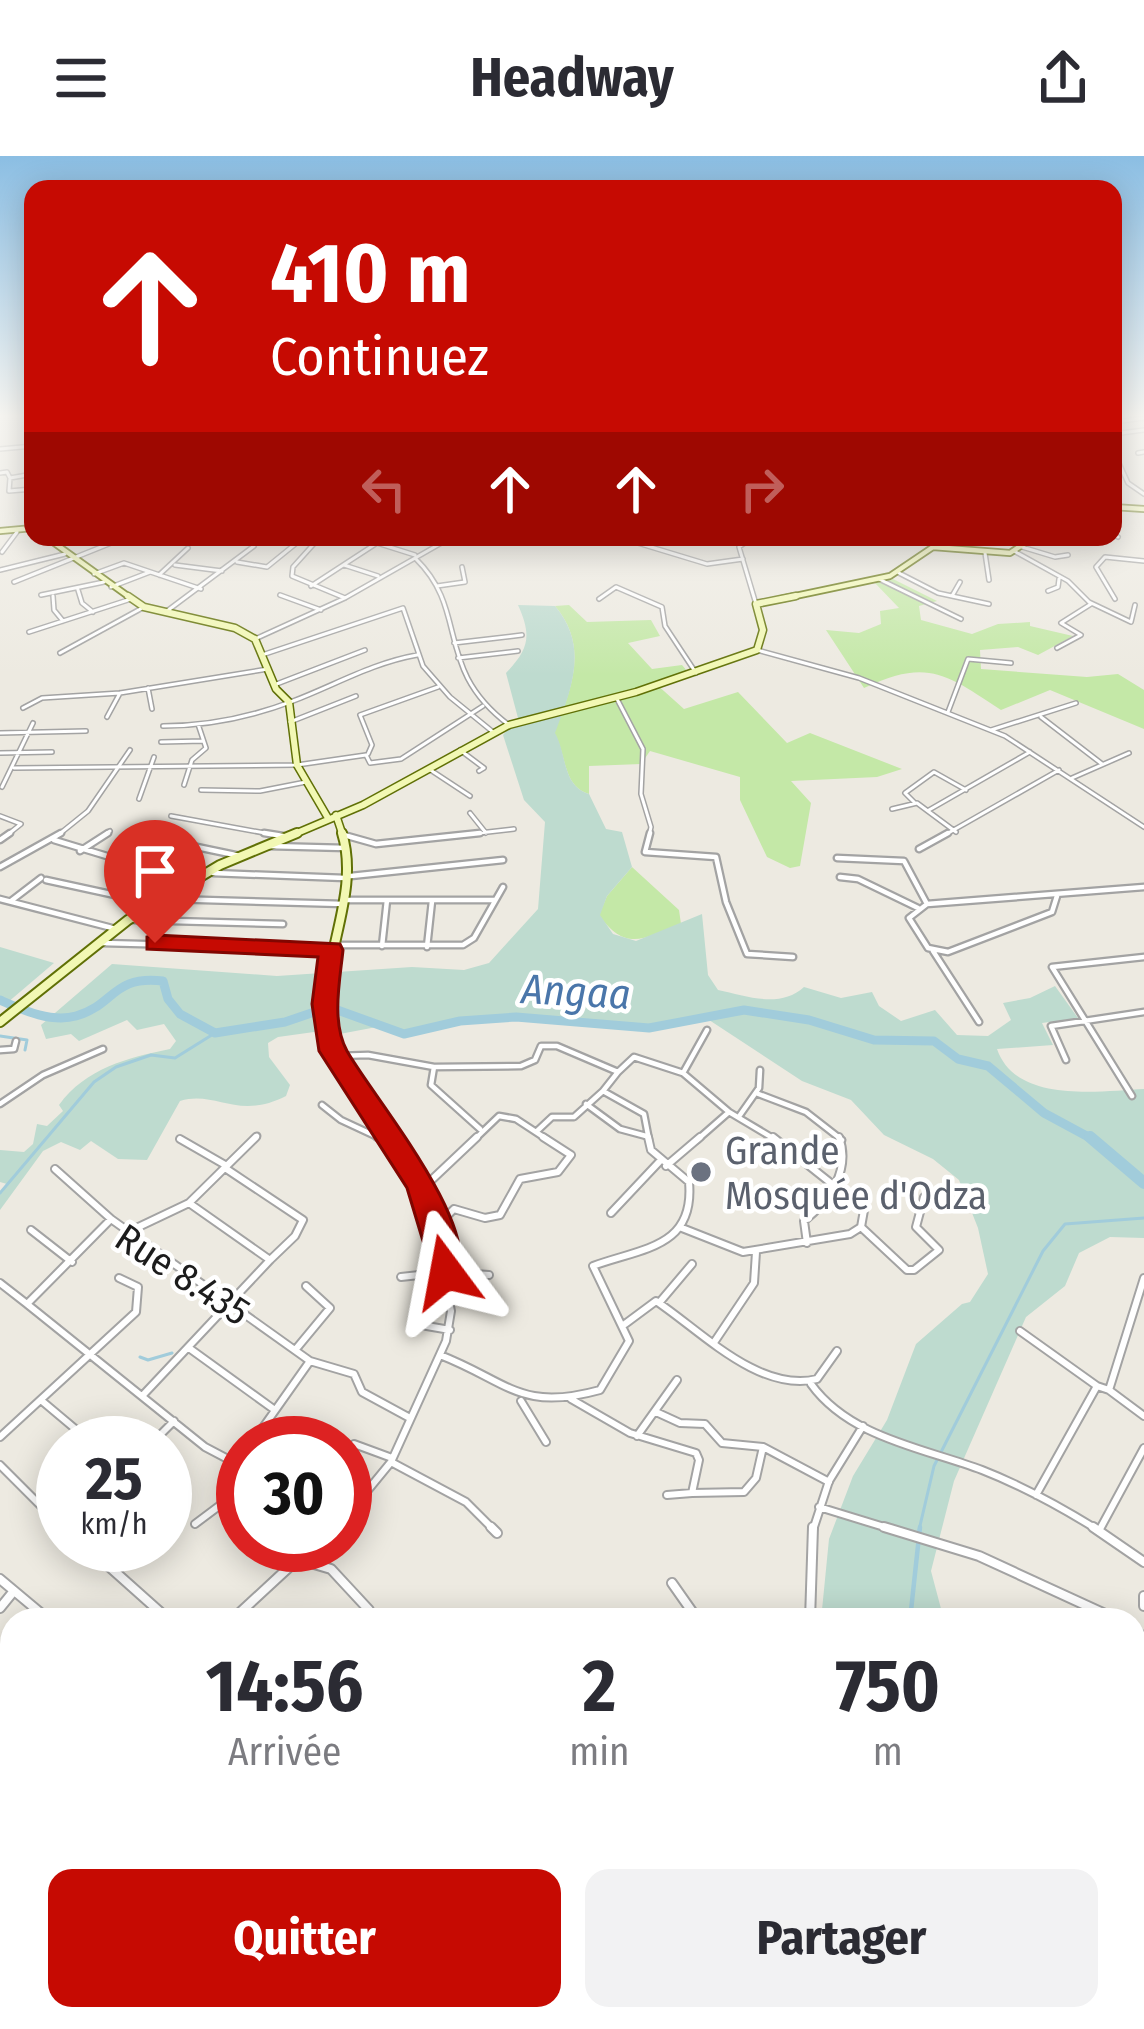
<!DOCTYPE html>
<html lang="fr">
<head>
<meta charset="utf-8">
<style>
  body { margin:0; font-family:"Fira Sans Condensed",sans-serif; background:#f2f2f3; color:#2b2b33; height:100vh; display:flex; flex-direction:column; font-size:45px; white-space:nowrap }
  * { box-sizing:border-box; margin:0 }
  p { font-size:39px; color:#7c7c81 }
  .icon { flex:none; width:66px; height:66px; fill:none; stroke:currentColor; stroke-width:2; stroke-linecap:round; stroke-linejoin:round }
  .map { position:relative; flex:1; overflow:hidden }
  .drawer { position:absolute; left:0px; top:1452px; width:1146px; height:423px; display:flex; flex-direction:column; background:#fff; border-radius:36px 36px 0 0; box-shadow:0 6px 30px #0003 }
  .drawer>* { flex:none }
  .hud { position:absolute; left:24px; top:24px; width:1098px; height:366px; border-radius:24px; box-shadow:0 6px 30px #0003; background:#c60a02; color:#fff; overflow:hidden }
  .speed { position:absolute; left:36px; top:1260px; display:flex; gap:24px; font-size:60px; font-weight:700; text-align:center }
  .speed>* { display:grid; place-content:center; width:156px; height:156px; border-radius:50%; background:#fff; box-shadow:0 6px 30px #0003; line-height:1 }
  .speed small { font-size:30px; font-weight:400 }
  .speed .limit { border:18px solid #d22; background:#fff; color:#111 }
  .pin { position:absolute; display:grid; place-items:center; width:102px; height:102px; color:#fff; margin:-123px -51px; border-radius:50% 50% 50% 0; rotate:-45deg; box-shadow:0 0 12px #0007 }
  .pin .icon { rotate:45deg }
  .me { position:absolute; width:132px; margin:-66px; rotate:347deg; stroke-linejoin:round; filter:drop-shadow(0 0 9px #0008) }
  .turn { display:flex; align-items:center; gap:42px; height:252px; padding:0 48px; font-size:54px }
  .turn .icon { width:156px; height:156px; stroke-width:2.5 }
  .turn b { display:block; font-size:84px; line-height:102px }
  .lanes { display:flex; align-items:center; height:114px; padding:0 48px; background:#0003; justify-content:center; gap:60px; direction:ltr }
  .lanes .off { opacity:.35 }
  .eta { display:flex; justify-content:space-evenly; align-items:center; height:204px; text-align:center }
  .eta b { font-size:72px; font-weight:700; line-height:84px }
  .action { display:flex; gap:24px; margin-top:auto; padding:24px 48px }
  .action a { flex:1; height:138px; border-radius:24px; background:#c60a02; color:#fff; font-size:48px; font-weight:700; line-height:138px; text-align:center }
  .action a+a { background:#f2f2f3; color:#2b2b33 }
  header { display:flex; justify-content:space-between; align-items:center; height:156px; padding:0 48px; background:#fff; font-size:54px; font-weight:700 }
  .map>svg:first-child { display:block }
  .grass { fill:#c4e8a7 }
  .wetland { fill:#bedbcf }
  .lines { fill:none; stroke-linecap:round; stroke-linejoin:round }
  .stream-far1 { stroke:#a1ccdb; stroke-width:3 }
  .stream { stroke:#a1ccdb; stroke-width:4.5 }
  .river-far1 { stroke:#a1ccdb; stroke-width:9 }
  .river { stroke:#a1ccdb; stroke-width:12 }
  .street-far3-casing { stroke:#a3a3a3; stroke-width:6 }
  .street-far2-casing { stroke:#a3a3a3; stroke-width:9 }
  .street-far1-casing { stroke:#a3a3a3; stroke-width:10 }
  .street-casing { stroke:#a3a3a3; stroke-width:12 }
  .secondary-far2-casing { stroke:#607006; stroke-width:8 }
  .secondary-far1-casing { stroke:#607006; stroke-width:9 }
  .secondary-casing { stroke:#607006; stroke-width:12 }
  .street-far3 { stroke:#fff; stroke-width:3 }
  .street-far2 { stroke:#fff; stroke-width:4.5 }
  .street-far1 { stroke:#fff; stroke-width:6 }
  .street { stroke:#fff; stroke-width:8 }
  .secondary-far2 { stroke:#f2f8b4; stroke-width:4.5 }
  .secondary-far1 { stroke:#f2f8b4; stroke-width:6 }
  .secondary { stroke:#f2f8b4; stroke-width:8 }
  .route { fill:#c60a02; stroke:#810601; stroke-width:3 }
  .worship-dot { fill:#6b7280; stroke:#fff; stroke-width:4.5 }
  .labels { text-anchor:middle; stroke-width:9; stroke-linejoin:round; paint-order:stroke }
  .worship-label { font-size:39px; fill:#5b616d; stroke:#fff; text-anchor:start }
  .street-label { font-size:39px; fill:#1c1c1c; stroke:#fff }
  .water-label { font-size:42px; font-style:italic; fill:#4a76aa; stroke:#fff }
</style>
</head>
<body>
<header><svg class="icon" aria-label="menu" viewBox="0 0 24 24"><path d="M4 6h16M4 12h16M4 18h16"/></svg>Headway<svg class="icon" aria-label="share" viewBox="0 0 24 24"><path d="M12 15V3M7 8l5-5 5 5M5 13v7h14v-7"/></svg></header>
<div class="map">
<svg width="1144" height="1873" viewBox="0 0 1144 1873">
  <rect width="100%" height="100%" fill="#edeae1"/>
  <path class="grass" d="M893 423 937 445 919 450 921 464 972 478 998 468 1030 466V470L1073 480 1038 499 1018 491 980 494 981 513 1087 521 1118 518 1144 534V573L1050 534 1001 554C946 518 928 502 864 532L826 474 859 477 881 468 880 455 899 452 875 427Z
    M569 449 587 466 651 464 660 480 628 487 652 513 682 509 688 516 655 527 684 553 738 536 787 587 810 577 902 613 877 621 791 625 811 647 800 710 790 712 767 701 740 644V621L650 595 641 608 589 610V638C562 630 567 598 554 577 572 532 589 490 555 450Z
    M632 711 679 754 681 768C644 782 626 797 599 759L607 740Z"/>
  <path class="wetland" d="M518 449 555 450C589 490 572 532 555 577 567 598 562 630 589 638L606 673 622 676 632 711 607 740 600 759 613 778 636 785 702 758 708 819 718 834C747 840 780 853 804 831L841 842 872 836 879 850 901 865 935 854 957 879 988 880 1011 864 1003 847 1030 842 1055 830 1078 862 1042 867 1053 889 997 893C1016 948 1099 935 1144 933V1082L1110 1081 1079 1097 1065 1130 1026 1161 954 1325 931 1415 944 1464H821L829 1383 853 1320 887 1264 916 1188 962 1148 970 1146 988 1118 978 1072 959 1024 933 1003 884 979 851 944 802 925 703 860 649 872 516 861 460 865 404 878 382 870 329 880 314 876 278 881 268 887 269 901 290 929 286 940C237 965 216 934 180 945L147 1004 118 1003 91 985 80 994 61 986 43 995 0 1054V1037L7 1028 0 1026V994L24 996 33 988 37 968 47 970 63 955 59 949C86 912 127 902 170 893L176 885 164 868 137 874 127 864 79 885 71 878 46 883 41 869 112 808 277 820 412 811 464 814 489 807 538 753 545 666 524 644 503 579 518 562 506 517C529 493 532 480 518 449Z
    M0 791 54 807 7 847 0 844Z
    M822 1863H1006L1009 1873H823Z"/>
  <g class="lines">
    <path class="stream-far1" d="M0 880 27 884 25 894
      M0 1037 94 926 116 911 151 899 175 902 215 877
      M140 1201 148 1204 172 1197
      M919 1374 934 1310 1043 1095 1065 1068 1144 1062"/>
    <path class="stream" d="M910 1464 920 1371"/>
    <path class="river-far1" d="M0 844C23 854 51 867 76 860 115 849 112 819 163 825L168 843 180 858 215 877 285 866 329 851 404 878 460 865 516 861 649 872 744 854 809 864 874 884 934 885 958 903 988 910 1044 957 1094 984"/>
    <path class="river" d="M1090 981 1144 1027"/>
    <g class="street-far3-casing">
      <path id="street-far3" d="M1115 266 1144 262
        M1121 277 1144 274
        M0 293 33 290
        M1113 294 1128 327 1144 338
        M1138 297 1144 296
        M0 317 7 316 10 322 33 318
        M10 322 9 335 33 333
        M1113 378 1118 381
        M320 381 293 411 292 420 345 442
        M618 381 707 408 743 403
        M753 381 739 391 756 448
        M932 381 939 390
        M1081 381 1085 384
        M1022 391 1055 401 1068 399
        M1014 395 1068 425 1091 448 1061 467 1081 479 1057 492
        M2 396 17 376
        M985 397 989 424
        M416 403C470 456 433 512 509 569
        M237 406 267 411 304 381
        M175 409 222 415
        M344 409 378 420
        M0 414 65 398
        M899 417 938 437 989 448
        M94 418 124 407 201 433
        M159 419 188 392
        M879 423 961 463
        M14 426 126 381
        M311 430 377 387 415 399
        M437 430 465 426 462 411
        M111 431 150 416
        M78 434 82 447 93 456
        M1048 435 1058 431 1059 423
        M41 439 104 426
        M280 439 321 454
        M53 440 54 454 63 465
        M952 440 960 426
        M599 443 616 431 662 451 665 470 696 517
        M1115 443 1096 411 1105 401 1144 405
        M1089 446 1131 466 1135 449
        M167 455 254 390
        M29 476 131 443
        M255 483 345 442 452 381
        M454 487 522 479
        M757 494 859 522 1005 580 1144 671
        M60 497 144 451
        M265 498 403 452 423 510 450 541 493 576
        M458 502 518 495
        M274 529 365 494
        M148 532 152 553
        M616 541 643 593 641 638 651 671 649 680
        M23 552 42 542 120 537 268 513
        M948 556 968 503 1011 507
        M107 561 120 537
        M1041 561 1102 608
        M290 566 356 540
        M163 570C207 570 251 561 293 545 335 529 372 507 417 499
        M991 574 1076 547
        M0 577 86 575
        M161 586 203 585
        M460 594 484 612 479 615
        M0 597 52 596
        M368 598 372 589 360 559 438 531
        M14 612 297 609 366 599 370 607 401 603 483 550
        M429 613 470 640
        M1072 622 1129 597
        M184 629 192 604 206 592 198 568
        M2 631 33 567
        M201 634 260 635 306 626
        M139 643 154 601
        M914 646 905 637 934 616 966 634
        M892 653 917 647 956 676
        M929 654 1030 596
        M470 657 486 677
        M0 660 21 668 6 680
        M171 660 281 680
        M130 677 143 680
        M57 680 88 655 130 594
        M103 680 110 675
        M453 680 514 673
        M943 680 1059 614"/>
    </g>
    <g class="street-far2-casing">
      <path id="street-far2" d="M130 677 240 700
        M264 677 283 680
        M650 677 645 696 716 701 726 746 747 798 793 801
        M344 679 376 688 480 677
        M0 684 10 677
        M54 684 130 707 133 716 186 727
        M268 690 346 692
        M919 693 948 677
        M80 695 108 677
        M837 702 904 705 927 748
        M0 711 61 677
        M213 717 345 722
        M351 720 503 704
        M840 721 858 723 918 752
        M46 724 152 747
        M1057 740 1052 756 948 796 928 792 909 762 927 748 1144 731
        M0 743 116 773
        M169 743 344 748
        M345 744H495
        M11 745 41 722
        M134 764 283 768
        M102 787 331 793
        M338 789H463L474 782 503 731
        M382 790 387 744
        M427 791 432 745
        M933 795 979 866
        M326 854 332 895 363 934 392 984
        M0 894 14 893 16 885
        M336 900 368 899 434 911
        M1066 904 1051 870 1144 856
        M618 916 634 901 683 917 729 956 776 984
        M683 917 707 874
        M756 937 806 956 842 984
        M1132 940 1052 811 1144 801
        M0 948 43 919 103 893
        M586 948 620 973 646 980
        M322 949 341 964 384 984
        M740 959 759 932 760 914
        M480 973 431 929 434 911 521 910 535 904 541 890H557L618 916 603 935 644 958 649 984
        M536 976 552 961H574L603 935
        M253 984 257 980
        M474 984 499 960 516 963 548 984
        M697 984 729 956"/>
    </g>
    <g class="street-far1-casing">
      <path id="street-far1" d="M377 981 393 988
        M773 981 837 1032
        M180 983 227 1010
        M666 1010 700 981
        M225 1012 303 1064 295 1080 270 1104
        M55 1013 111 1063
        M422 1033 477 981
        M189 1047 256 981
        M611 1057 660 1005
        M861 1071 907 1114H914L939 1094 916 1071 924 1041
        M682 1072 743 1096 850 1078 861 1071 866 1043
        M31 1074 72 1106
        M130 1075 189 1047 270 1104 144 1238
        M437 1077 445 1073 446 1061 454 1053 485 1062 500 1059 520 1023 558 1016 571 999 543 981
        M807 1087 804 1065C830 1044 851 1014 839 981
        M401 1121 446 1116 489 1119
        M1144 1122 1109 1234 1144 1260
        M0 1127 27 1148
        M659 1147 692 1108
        M625 1168 656 1145C701 1175 759 1237 817 1223L837 1195
        M421 1169 450 1174
        M1020 1175 1097 1230
        M715 1185 754 1127 756 1096
        M189 1192 272 1252
        M296 1193 330 1152 306 1130
        M440 1199C509 1226 520 1256 600 1234L629 1185 593 1110C642 1092 695 1092 689 1026L651 994 648 981
        M310 1205 354 1218 362 1236 408 1261
        M811 1228C850 1282 924 1292 982 1314 1023 1330 1061 1351 1098 1374
        M571 1243 630 1277 696 1297 699 1304 692 1337 744 1336 756 1322 763 1291
        M42 1245 92 1287
        M521 1245 546 1286
        M656 1256 680 1267 705 1268 722 1287 763 1291 829 1326
        M637 1280 677 1224
        M0 1281 136 1156 138 1131 119 1122
        M152 1287 174 1265
        M354 1288 392 1302
        M391 1306 466 1346 494 1374
        M0 1309 63 1372
        M243 1311 205 1291 27 1148 111 1063 310 1205 252 1287
        M667 1339 692 1337
        M1036 1339 1097 1230 1109 1234
        M819 1351 894 1374
        M345 1362 391 1306 446 1185 451 1155 429 1047 390 981
        M195 1368 243 1332
        M1100 1373 1144 1292
        M813 1374 829 1325 863 1270"/>
    </g>
    <g class="street-casing">
      <path id="street" d="M491 1371 497 1377
        M884 1371 979 1400 1118 1464
        M1093 1371 1144 1406
        M85 1389 169 1464
        M297 1403 331 1413 369 1454
        M0 1423 49 1464
        M672 1427 698 1464
        M1144 1440V1450
        M0 1452 13 1436
        M232 1464 313 1389
        M810 1464 813 1371
        M1134 1475 1144 1481
        M0 1558 12 1570
        M1134 1558 1144 1563
        M1134 1644 1144 1652
        M0 1693 12 1705
        M0 1798 12 1781
        M1134 1847 1144 1862
        M131 1863 133 1873
        M301 1873 303 1863
        M435 1873 436 1863
        M551 1873 552 1863
        M694 1873 695 1863
        M1108 1873 1118 1863"/>
    </g>
    <g class="secondary-far2-casing">
      <path id="secondary-far2" d="M1113 351 1144 353
        M0 375 33 372
        M46 381 132 443
        M781 443 890 420 933 391 1010 397 1034 381"/>
    </g>
    <g class="secondary-far1-casing">
      <path id="secondary-far1" d="M128 440 144 451 235 472 255 483 276 533 289 546 297 609 328 662
        M336 659 343 680
        M290 680 363 649 509 569 636 536 757 494 763 474 756 448 796 440"/>
    </g>
    <g class="secondary-casing">
      <path id="secondary" d="M326 854C324 795 360 735 342 677
        M0 866 128 764 220 709 297 677"/>
    </g>
    <use href="#street-far3" class="street-far3"/>
    <use href="#street-far2" class="street-far2"/>
    <use href="#street-far1" class="street-far1"/>
    <use href="#street" class="street"/>
    <use href="#secondary-far2" class="secondary-far2"/>
    <use href="#secondary-far1" class="secondary-far1"/>
    <use href="#secondary" class="secondary"/>
  </g>
  <linearGradient id="sky" x2="0" y2="1"><stop stop-color="#8bbee3"/><stop offset="0.5" stop-color="#f7f6f2"/><stop offset="1" stop-color="#f7f6f2" stop-opacity="0"/></linearGradient>
  <rect width="1144" height="519" fill="url(#sky)"/>
  <path class="route" d="M155 779 340 788 343 794C340 824 331 866 347 895 373 941 483 1070 457 1125L446 1129 435 1125 407 1032 319 895 312 848 318 801 147 793V781Z"/>
  <circle class="worship-dot" cx="701" cy="1016" r="12"/>
  <g class="labels">
    <g class="worship-label">
      <text x="725" y="1008">Grande<tspan x="725" dy="45">Mosquée d'Odza</tspan></text>
    </g>
    <g class="street-label">
      <text transform="translate(183 1118) rotate(33)" y="14">Rue 8.435</text>
    </g>
    <g class="water-label">
      <text transform="translate(576 835) rotate(3)" y="15">Angaa</text>
    </g>
  </g>
</svg>
<div class="speed"><div>25<small>km/h</small></div><div class="limit">30</div></div>
<div class="pin" style="left:155px;top:787px;background:#d93025"><svg class="icon" aria-label="arrive" viewBox="0 0 24 24"><path d="M6 21V4h12l-3 4 3 4H6"/></svg></div>
<svg class="me" style="left:446px;top:1116px" viewBox="-20 -20 40 40"><path d="M0-17L14 15 0 8-14 15z" fill="#c60a02" stroke="#fff" stroke-width="4"/></svg>
<div class="hud">
<div class="turn"><svg class="icon" aria-label="ahead" viewBox="0 0 24 24"><path d="M12 20V5M6 11l6-6 6 6"/></svg><div><b>410 m</b>Continuez</div></div>
<div class="lanes"><svg class="icon off" aria-label="left" viewBox="0 0 24 24"><path d="M17 20v-9H6M10 6l-5 5 5 5"/></svg><svg class="icon" aria-label="ahead" viewBox="0 0 24 24"><path d="M12 20V5M6 11l6-6 6 6"/></svg><svg class="icon" aria-label="ahead" viewBox="0 0 24 24"><path d="M12 20V5M6 11l6-6 6 6"/></svg><svg class="icon off" aria-label="right" viewBox="0 0 24 24"><path d="M7 20v-9h11M14 6l5 5-5 5"/></svg></div>
</div>
<section class="drawer">
<div class="eta">
<div><b>14:56</b><p>Arrivée</p></div>
<div><b>2</b><p>min</p></div>
<div><b>750</b><p>m</p></div>
</div>
<div class="action"><a>Quitter</a><a>Partager</a></div>
</section>
</div>
</body>
</html>
